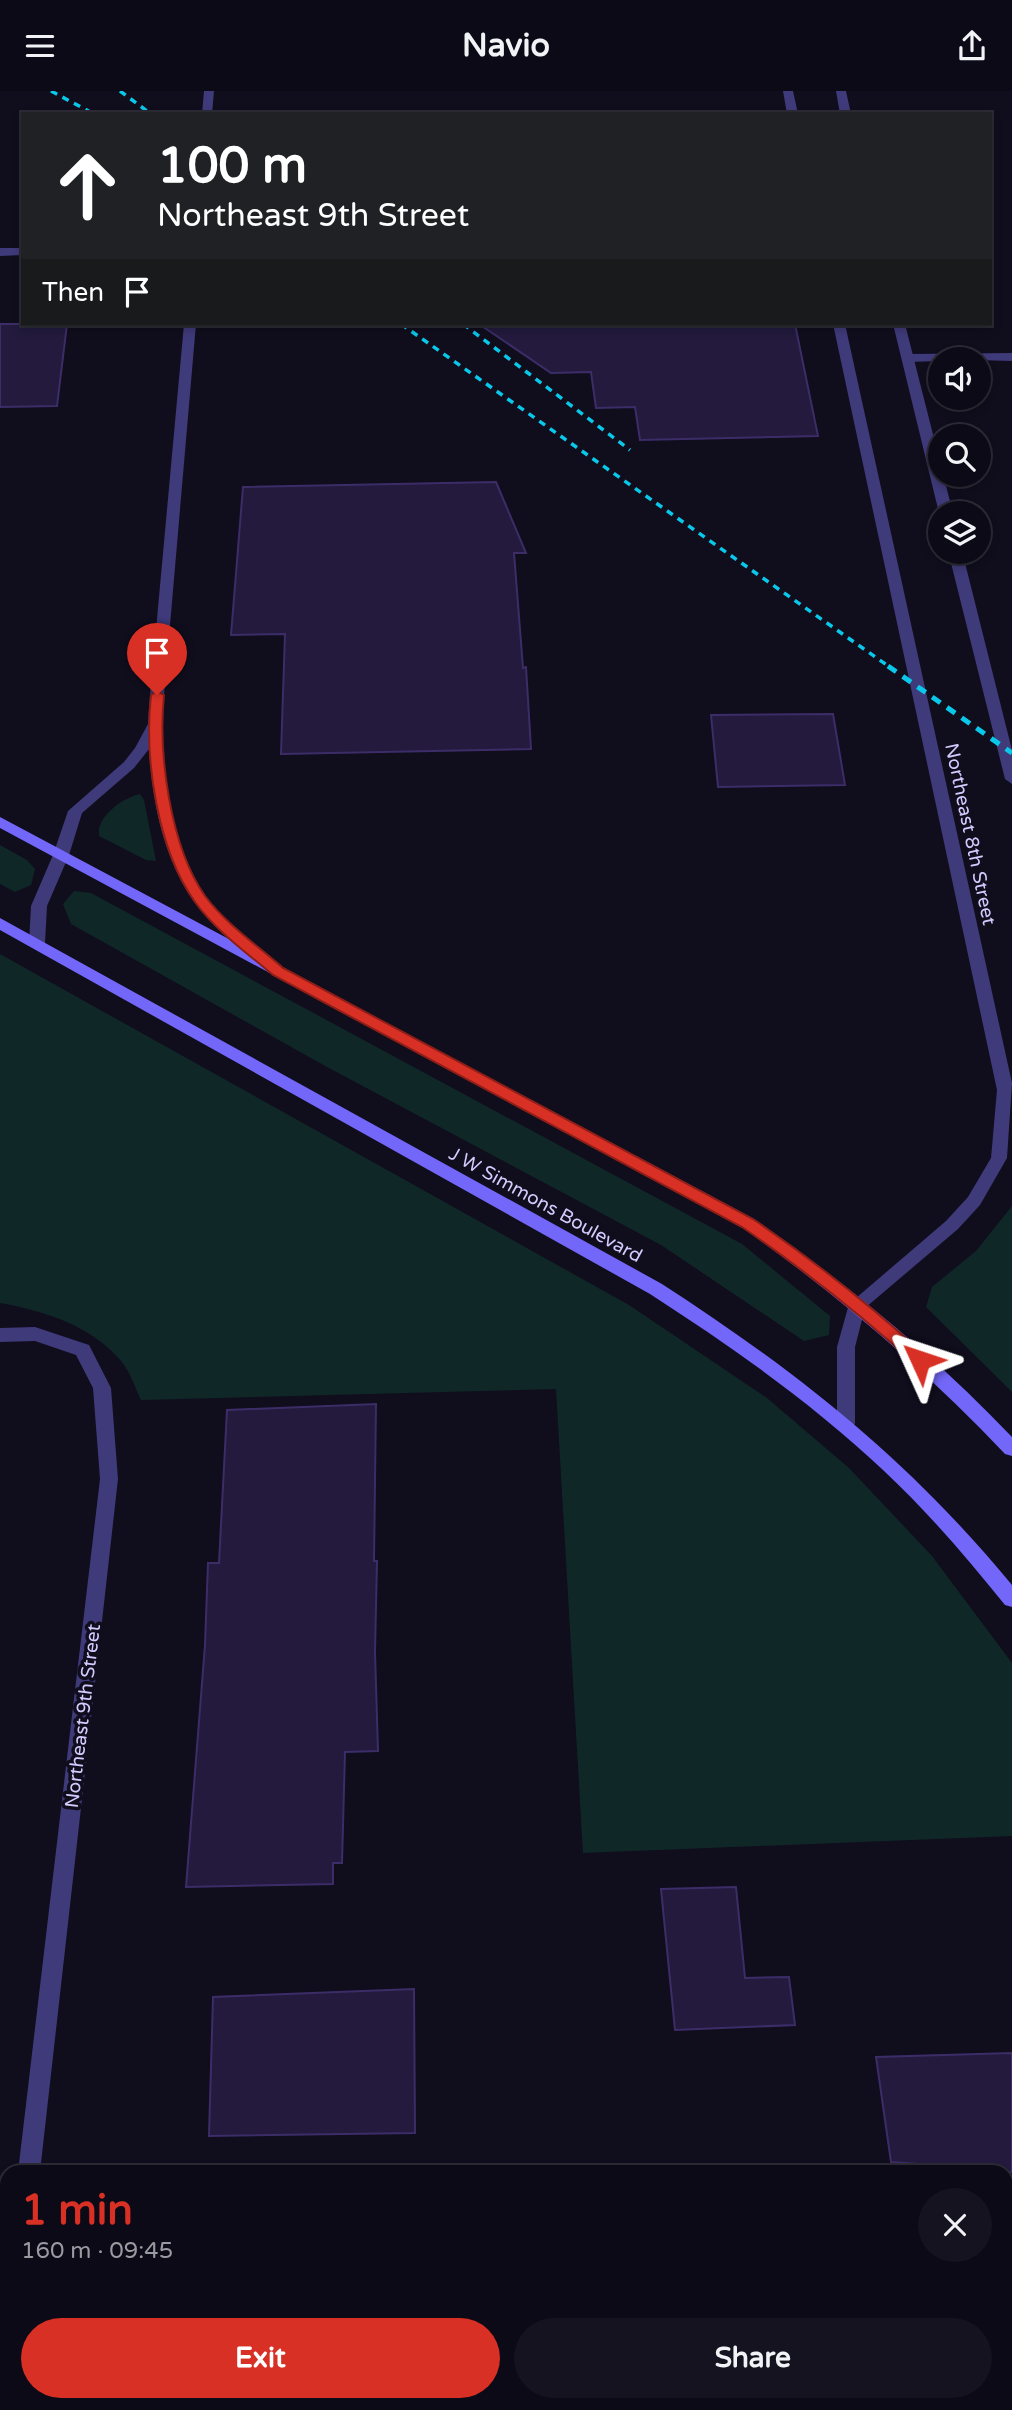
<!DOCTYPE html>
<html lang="en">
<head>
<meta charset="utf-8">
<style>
  body { margin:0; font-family:"Varela Round",sans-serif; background:#15131f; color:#f1f3f6; height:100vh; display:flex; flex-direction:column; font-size:26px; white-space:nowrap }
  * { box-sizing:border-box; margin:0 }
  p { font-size:23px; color:#9a9aa1 }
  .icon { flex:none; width:38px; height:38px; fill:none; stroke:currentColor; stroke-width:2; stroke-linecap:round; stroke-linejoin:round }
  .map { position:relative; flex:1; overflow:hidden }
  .drawer { position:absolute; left:0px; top:2074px; width:1013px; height:247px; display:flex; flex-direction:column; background:#0c0a16; border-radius:21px 21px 0 0; box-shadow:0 4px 10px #0003,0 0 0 2px #2c2b35 }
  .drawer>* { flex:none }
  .banner { position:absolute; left:21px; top:21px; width:971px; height:214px; border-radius:0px; box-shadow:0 4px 10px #0003,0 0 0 2px #2c2b35; background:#202124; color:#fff; overflow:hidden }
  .controls { position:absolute; left:928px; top:256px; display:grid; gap:14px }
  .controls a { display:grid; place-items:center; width:63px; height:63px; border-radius:50%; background:#0c0a16; box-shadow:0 4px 10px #0003,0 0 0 2px #2c2b35; font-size:35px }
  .pin { position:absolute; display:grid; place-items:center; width:60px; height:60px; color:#fff; margin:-72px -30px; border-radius:50% 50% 50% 0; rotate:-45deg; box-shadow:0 0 7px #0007 }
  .pin .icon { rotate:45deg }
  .me { position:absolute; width:77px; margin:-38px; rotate:312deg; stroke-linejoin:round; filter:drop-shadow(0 0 5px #0008) }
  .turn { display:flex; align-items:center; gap:24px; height:147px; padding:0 21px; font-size:32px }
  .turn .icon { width:91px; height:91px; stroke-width:2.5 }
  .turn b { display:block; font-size:49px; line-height:60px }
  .then { display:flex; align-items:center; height:66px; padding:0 21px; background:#0003; gap:14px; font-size:26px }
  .round { display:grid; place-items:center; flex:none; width:74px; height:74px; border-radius:37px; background:#15131f }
  .head { display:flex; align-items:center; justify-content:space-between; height:119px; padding:0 21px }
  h1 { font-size:42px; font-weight:700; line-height:52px; color:#d93025 }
  .button { display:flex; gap:14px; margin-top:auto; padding:14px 21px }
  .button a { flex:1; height:80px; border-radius:42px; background:#d93025; color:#fff; font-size:28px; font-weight:700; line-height:80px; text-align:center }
  .button a+a { background:#15131f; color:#f1f3f6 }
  header { display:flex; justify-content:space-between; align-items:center; height:91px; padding:0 21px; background:#0c0a16; font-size:32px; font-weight:700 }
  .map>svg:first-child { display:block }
  .green { fill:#102727 }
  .building { fill:#231a3d; stroke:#3c2d68; stroke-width:2 }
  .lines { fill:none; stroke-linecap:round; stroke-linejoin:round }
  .service { fill:#3f3a7a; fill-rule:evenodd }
  .minor { fill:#3f3a7a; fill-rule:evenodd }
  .tertiary { fill:#3f3a7a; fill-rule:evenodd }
  .secondary { fill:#7267f8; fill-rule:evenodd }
  .rail-far1 { stroke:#0ac8ea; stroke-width:3.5; stroke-dasharray:7 6; stroke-linecap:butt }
  .rail { stroke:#0ac8ea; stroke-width:5; stroke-dasharray:10 8; stroke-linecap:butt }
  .route { fill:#d93025; stroke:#8d1f18; stroke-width:2 }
  .labels { text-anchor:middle; stroke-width:7; stroke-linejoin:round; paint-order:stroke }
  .street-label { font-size:19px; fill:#d3cbfd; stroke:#100d1d }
</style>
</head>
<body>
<header><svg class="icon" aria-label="menu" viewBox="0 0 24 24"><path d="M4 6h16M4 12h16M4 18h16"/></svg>Navio<svg class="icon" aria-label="share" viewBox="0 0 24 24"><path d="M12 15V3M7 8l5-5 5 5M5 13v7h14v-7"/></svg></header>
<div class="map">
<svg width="1012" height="2319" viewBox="0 0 1012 2319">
  <rect width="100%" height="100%" fill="#100d1d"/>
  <path class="green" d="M140 703 144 709 156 770 146 769 99 745C96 726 122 707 140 703Z
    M0 754 27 769 35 778 31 794 15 801 0 793Z
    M74 800 91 802 742 1153 830 1225 829 1244 804 1250 661 1154 327 976 71 833 63 813Z
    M0 863 629 1214 767 1307 849 1377 932 1465 1012 1572V1745L583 1762 556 1298 141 1309C135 1297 130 1280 121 1270 91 1234 44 1220 0 1212Z
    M1012 1115V1301L926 1216 932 1196 976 1160Z"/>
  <path class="building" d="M0 233H67L57 315 0 316Z
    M479 233H795L818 345 640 349 635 316 596 317 591 281 551 282Z
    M496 391 526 462H514L523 577 526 576 531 658 281 663 285 543 231 544 243 396Z
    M833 623 845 694 718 696 711 624Z
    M376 1313 374 1470H377L375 1561 378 1660 345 1661 342 1772H333V1793L186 1796 205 1554 208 1472H219L227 1319Z
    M736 1796 745 1887 789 1886 795 1934 675 1939 661 1798Z
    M414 1898 415 2042 209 2045 213 1906Z
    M1012 1962V2081H948L946 2075 891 2071 876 1966Z"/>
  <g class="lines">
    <path class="service" d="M204 0H214L212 23H202Z
      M0 157H23V164L0 165Z
      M184 233H196L164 604 157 608 150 604Z"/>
    <path class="minor" d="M1012 262V270L940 268V270L908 271 902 267 908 263Z
      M157 600 164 604C160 671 166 748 206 805 226 833 255 853 281 874L283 878 281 882H269C247 863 224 846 205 824 165 778 153 717 149 658L134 677 82 722 69 764 47 815 45 852 37 857 29 852 31 815 53 764 68 720 124 671 135 657 148 633 150 604Z
      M35 1236 89 1254 111 1297 118 1388 40 2081H18L100 1388 93 1297 76 1264 35 1250 0 1251V1237Z
      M1006 2196H1012V2220H1006Z
      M0 2229H7V2253H0Z
      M7 2278V2314H17V2319H0V2281Z"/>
    <path class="tertiary" d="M783 0H793L798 23H787Z
      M836 0H846L851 23H840Z
      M833 233H845L1012 992 1007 1067 980 1114 958 1138 865 1217 855 1256V1332L853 1337H839L837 1332V1256L849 1213 946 1130 968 1106 991 1067 997 999Z
      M893 233H905L940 371V383H943L953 422H939Z
      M948 460H962L1012 659V693L1005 688Z"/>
    <path class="secondary" d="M0 726 754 1128C847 1193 934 1264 1012 1346V1365L1005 1363C925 1278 837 1204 742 1136L0 737Z
      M0 827 662 1193C798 1281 909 1369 1012 1494V1516L1005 1514C967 1467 928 1421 883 1379 812 1312 732 1256 650 1203L0 839Z"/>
    <path class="rail-far1" d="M51 0 94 23
      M120 0 151 23
      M401 233 891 577
      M463 233 630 359"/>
    <path class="rail" d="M888 575 1012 662"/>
  </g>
  <path class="route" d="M157 600 164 604C158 663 170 755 205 805 225 832 258 855 283 877L753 1128C816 1171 870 1214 926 1265L929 1269 926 1273H915C859 1222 804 1179 742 1136L273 884C247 862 215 839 195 811 157 758 144 667 151 604Z"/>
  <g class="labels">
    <g class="street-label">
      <text transform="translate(971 743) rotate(78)" y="7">Northeast 8th Street</text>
      <text transform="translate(546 1113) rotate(29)" y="7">J W Simmons Boulevard</text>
      <text transform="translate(82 1625) rotate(-83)" y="7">Northeast 9th Street</text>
    </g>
  </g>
</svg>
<div class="controls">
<a><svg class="icon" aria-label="sound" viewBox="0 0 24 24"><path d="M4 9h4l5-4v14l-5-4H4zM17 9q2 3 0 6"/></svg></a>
<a><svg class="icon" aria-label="search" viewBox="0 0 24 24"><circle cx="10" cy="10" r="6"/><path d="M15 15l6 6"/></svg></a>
<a><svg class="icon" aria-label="layers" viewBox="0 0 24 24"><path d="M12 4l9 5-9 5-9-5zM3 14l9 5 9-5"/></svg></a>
</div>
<div class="pin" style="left:157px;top:604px;background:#d93025"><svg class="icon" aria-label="arrive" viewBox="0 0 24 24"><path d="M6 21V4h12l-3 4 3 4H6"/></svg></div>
<svg class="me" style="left:920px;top:1269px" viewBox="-20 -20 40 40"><path d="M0-17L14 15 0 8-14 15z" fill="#d93025" stroke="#fff" stroke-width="4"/></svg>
<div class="banner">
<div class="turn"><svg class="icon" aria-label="ahead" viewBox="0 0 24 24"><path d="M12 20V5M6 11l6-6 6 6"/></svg><div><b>100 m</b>Northeast 9th Street</div></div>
<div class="then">Then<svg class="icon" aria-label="arrive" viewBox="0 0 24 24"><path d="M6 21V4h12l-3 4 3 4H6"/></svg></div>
</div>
<section class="drawer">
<div class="head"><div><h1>1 min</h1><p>160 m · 09:45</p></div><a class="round"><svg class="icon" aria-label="close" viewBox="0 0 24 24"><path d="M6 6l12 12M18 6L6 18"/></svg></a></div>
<div class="button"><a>Exit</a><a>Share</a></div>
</section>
</div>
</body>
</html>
